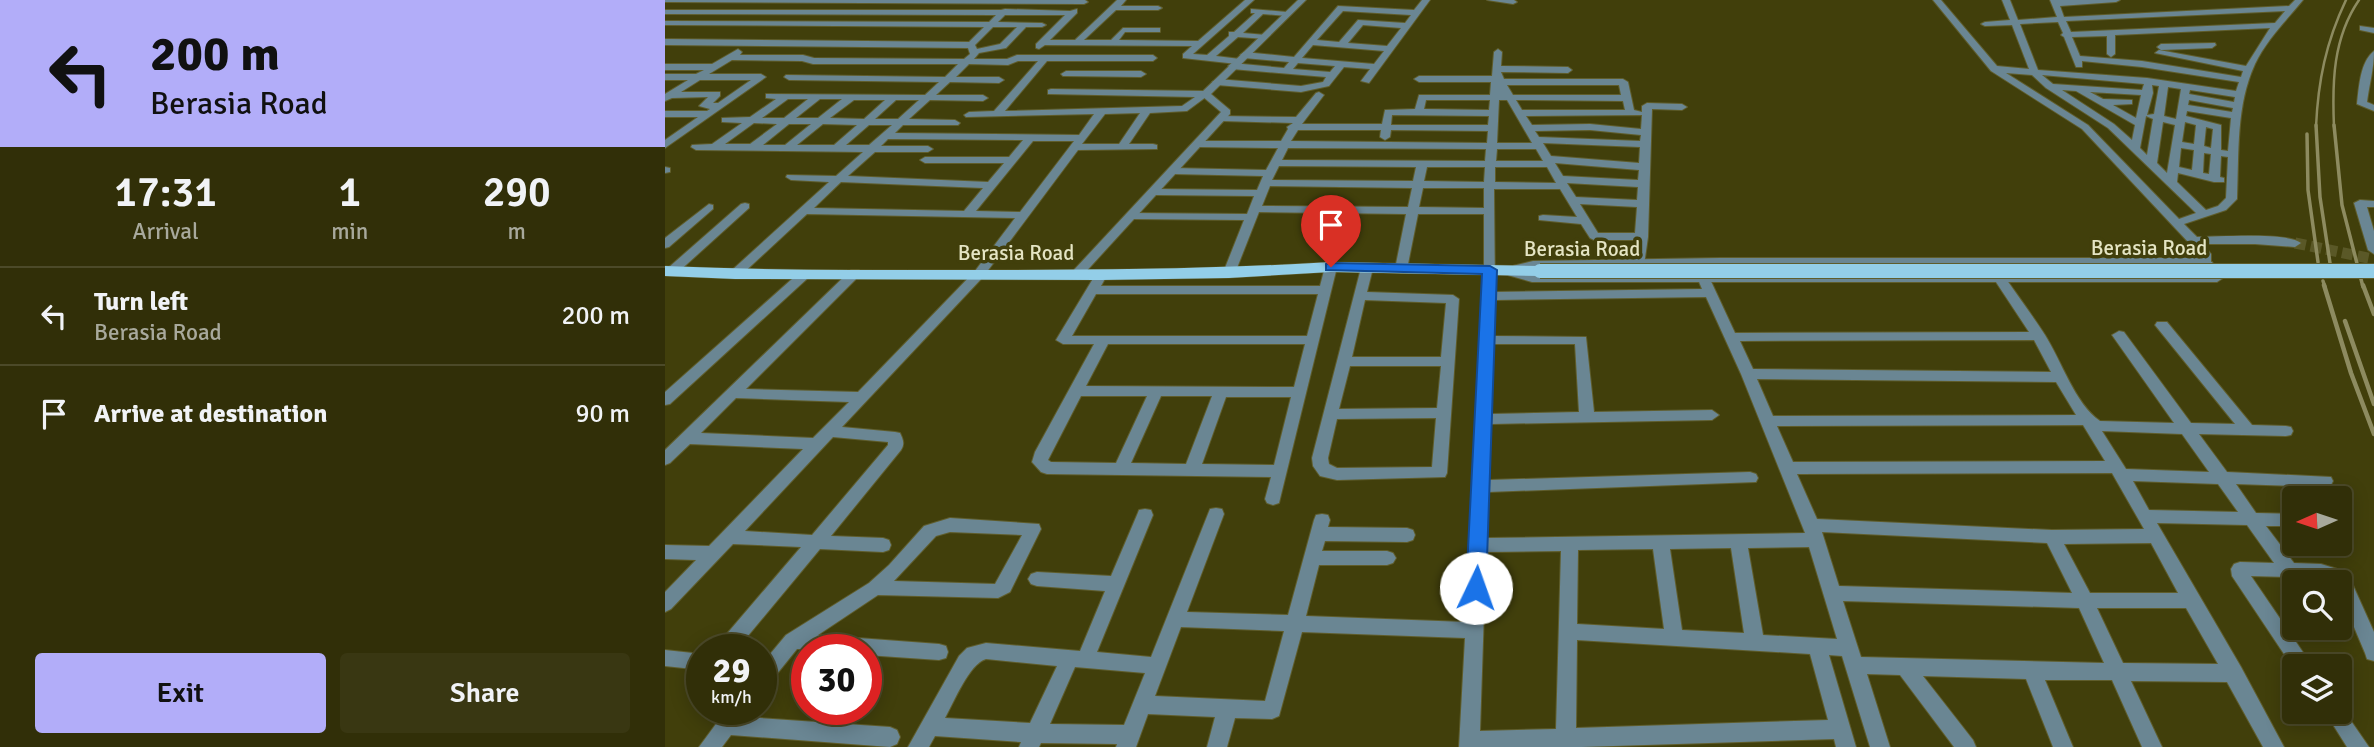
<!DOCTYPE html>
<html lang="en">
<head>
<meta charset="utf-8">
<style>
  body { margin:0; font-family:Signika,sans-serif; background:#393712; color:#f1f3f6; height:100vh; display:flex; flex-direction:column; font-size:26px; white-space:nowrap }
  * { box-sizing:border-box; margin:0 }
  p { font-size:23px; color:#a8a99c }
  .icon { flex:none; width:38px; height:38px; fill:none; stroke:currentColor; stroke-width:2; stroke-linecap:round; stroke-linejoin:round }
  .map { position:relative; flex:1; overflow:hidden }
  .drawer { display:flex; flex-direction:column; background:#312f08; width:665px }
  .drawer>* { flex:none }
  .top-card { background:#b2adf9; color:#111; overflow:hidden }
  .needle { width:46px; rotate:267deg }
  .buttons { position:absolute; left:1617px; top:486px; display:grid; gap:14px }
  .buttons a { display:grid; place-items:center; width:70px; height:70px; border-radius:7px; background:#312f08; box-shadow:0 4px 18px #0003,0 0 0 2px #4c4a29; font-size:35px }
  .speed { position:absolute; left:21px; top:634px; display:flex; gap:14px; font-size:35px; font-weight:700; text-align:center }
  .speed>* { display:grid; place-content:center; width:91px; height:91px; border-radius:50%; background:#312f08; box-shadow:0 4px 18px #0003,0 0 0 2px #4c4a29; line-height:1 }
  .speed small { font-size:18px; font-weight:400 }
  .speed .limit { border:10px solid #d22; background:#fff; color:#111 }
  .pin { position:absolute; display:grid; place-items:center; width:60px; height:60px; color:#fff; margin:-72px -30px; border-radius:50% 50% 50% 0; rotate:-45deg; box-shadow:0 0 7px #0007 }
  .pin .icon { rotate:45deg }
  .me { position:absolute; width:77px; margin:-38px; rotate:3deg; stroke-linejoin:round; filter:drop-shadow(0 0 5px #0008) }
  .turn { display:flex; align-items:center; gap:24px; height:147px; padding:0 35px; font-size:32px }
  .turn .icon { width:91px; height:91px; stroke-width:2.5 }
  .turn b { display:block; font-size:49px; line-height:60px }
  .eta { display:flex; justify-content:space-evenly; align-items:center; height:119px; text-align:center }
  .eta b { font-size:42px; font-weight:600; line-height:49px }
  .primary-button { display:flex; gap:14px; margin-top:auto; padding:14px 35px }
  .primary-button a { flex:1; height:80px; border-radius:7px; background:#b2adf9; color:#111; font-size:28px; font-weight:600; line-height:80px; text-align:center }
  .primary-button a+a { background:#393712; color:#f1f3f6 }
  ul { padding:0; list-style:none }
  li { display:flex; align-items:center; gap:21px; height:98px; padding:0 35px; border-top:2px solid #4c4a29 }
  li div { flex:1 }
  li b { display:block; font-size:26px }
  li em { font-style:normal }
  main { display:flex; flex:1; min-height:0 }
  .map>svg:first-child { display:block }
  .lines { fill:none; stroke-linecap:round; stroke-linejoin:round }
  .minor-tunnel { stroke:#5a5827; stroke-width:11; stroke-dasharray:11 5; stroke-linecap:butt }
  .minor-casing { stroke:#5f5d2c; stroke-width:2 }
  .tertiary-casing { stroke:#5f5d2c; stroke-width:2 }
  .primary-casing { stroke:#5f5d2c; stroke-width:1 }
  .minor { fill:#6a8693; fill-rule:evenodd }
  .tertiary { fill:#6a8693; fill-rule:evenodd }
  .primary { fill:#93cee8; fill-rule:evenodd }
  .rail-far2 { stroke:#8d8b60; stroke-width:2.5 }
  .rail-far1 { stroke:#8d8b60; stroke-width:3.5 }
  .rail { stroke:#8d8b60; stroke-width:4.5 }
  .primary-bridge-casing { stroke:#5f5d2c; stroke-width:16; stroke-linecap:butt }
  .primary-bridge { stroke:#93cee8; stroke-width:14 }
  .route { fill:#1a73e8; stroke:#114b97; stroke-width:2 }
  .labels { text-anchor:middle; stroke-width:7; stroke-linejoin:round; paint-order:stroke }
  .street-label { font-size:21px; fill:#e5e5c4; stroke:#413f0b }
</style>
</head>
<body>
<main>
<section class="drawer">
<div class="top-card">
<div class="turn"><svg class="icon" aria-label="left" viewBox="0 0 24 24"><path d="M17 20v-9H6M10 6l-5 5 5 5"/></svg><div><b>200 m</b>Berasia Road</div></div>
</div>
<div class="eta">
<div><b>17:31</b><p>Arrival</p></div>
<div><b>1</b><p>min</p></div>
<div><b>290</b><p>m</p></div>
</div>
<ul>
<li><svg class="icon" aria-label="left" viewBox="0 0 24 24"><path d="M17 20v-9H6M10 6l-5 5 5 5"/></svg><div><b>Turn left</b><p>Berasia Road</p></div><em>200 m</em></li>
<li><svg class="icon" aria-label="arrive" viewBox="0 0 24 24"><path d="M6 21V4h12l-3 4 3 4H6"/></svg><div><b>Arrive at destination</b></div><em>90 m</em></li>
</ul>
<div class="primary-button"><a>Exit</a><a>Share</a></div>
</section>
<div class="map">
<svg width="1709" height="747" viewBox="0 0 1709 747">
  <rect width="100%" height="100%" fill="#413f0b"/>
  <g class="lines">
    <path class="minor-tunnel" d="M1630 243 1708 259"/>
    <g class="minor-casing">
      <path id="minor" d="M0 0H420L423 2 419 4 0 2Z
        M452 0H461L456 6H493L497 8 493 10H451L419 40H446L458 28H495V32H460L454 40 533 41 580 0H589L528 54 542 55 564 36V32H569L590 13H586V9L622 12 626 14 622 16 598 14 578 33 601 35V39L573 37 551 56 575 59V63L572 64 518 58V54L527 46 380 45 374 49 371 48V44L400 15H340L333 22 377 23 381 25 377 27H361L341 48 314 53 309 59H342L352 55H488L492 58 488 61H382L340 111 517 106 530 97 383 94V90L386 89 540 91 545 94 522 111 485 113 464 144H488L492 145V149L413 150 318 277 177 427 230 432 235 433C238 439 240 444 236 450L166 536 218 538 224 540 226 545 224 550 218 552 155 549 72 649H52L54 643 136 547 68 544 6 609 0 612V592L31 560 0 559V545L44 546 138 449 25 444 5 463 0 465V450L186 270H194L196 273 194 276 81 389 193 392 310 271 350 218 142 214 74 277H66L64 274 66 271 164 182 126 180 121 177 122 175 171 176 198 152 31 150 26 147 27 145 47 144 77 123 57 122V118L85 117 111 99 101 98V94L260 95 274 82 124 80 119 77 121 75 280 77 293 64H148L137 61 67 60 44 74H96L101 77 0 148V140L33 117H0V111H42L45 109 34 106 43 97 7 98 0 101V94L23 80H0V74H31L39 70H0V64H47L73 49 77 52 75 55H138L149 58 299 59 305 54 303 48 0 45V39L304 42 319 27 0 25V21L324 22 331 15 0 14V10H336L340 9 405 11 412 9V13L385 40H410ZM328 27H352L335 44 312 49 310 45ZM353 61H373L329 111 304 112 299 115 301 117 429 114 414 135 230 133 238 125H293L295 123 290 120 244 119 265 100 318 101 323 98 318 95H271L285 82 334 83 339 80 334 77H291L304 64 343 65ZM35 80H86L53 103H48L55 96V92H16ZM123 99H143L119 118H97ZM155 99H177L153 118H131ZM189 100H220L199 119 165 118ZM231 100H254L233 119H210ZM475 113 454 144H417L440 114ZM89 123 112 124 85 144H60ZM124 124H146L120 145H98ZM158 124 192 125 169 145H132ZM204 125H227L204 145H181ZM223 139 358 140 344 157H260L255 160 260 163H339L323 182 183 176 210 152H263L268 149 263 146H216ZM368 141H409L355 212 311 211ZM176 182 318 188 299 211 149 208ZM71 398 184 402 148 438 36 433ZM168 437 223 442V445L147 535 80 531Z
        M757 0H765L704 83 696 81 705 69 679 67 664 86 636 92 552 85 547 82 552 79 636 86 658 82 661 77 567 69 563 66 567 63 619 68 624 62 579 58 575 55 579 52 629 57 673 6 749 10ZM678 11 746 15 740 23 693 20 674 42 652 40ZM698 25 736 28 722 46 683 43ZM648 45 719 51 709 64 637 58ZM633 63 670 66 665 72 628 69Z
        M822 0H849L852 2 848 4Z
        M1268 0H1276L1332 66 1364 69 1347 25 1320 26 1316 24 1320 22 1345 20 1337 0H1345L1353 20 1392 17 1385 0H1455L1451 2 1395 6 1399 17 1624 6 1630 0H1638C1621 21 1602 39 1590 64 1571 105 1574 152 1572 199L1561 210 1519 224 1532 237C1553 237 1622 232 1636 243L1630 247 1590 244H1538L1546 254V264L1540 268 1536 267 1534 254 1525 244 1417 129 1326 71ZM1620 11 1610 23 1406 32 1401 21ZM1393 22 1398 33 1396 35 1399 37 1411 67H1417V61L1477 67 1574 82 1571 91 1482 78 1373 70 1355 24ZM1605 28 1581 66 1494 50 1490 53 1578 71 1576 77 1477 61 1415 56 1407 37 1442 36V54L1446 57 1450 54V35ZM1341 73 1367 75 1381 88 1443 128 1531 213 1514 219 1423 125ZM1377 75 1479 84 1477 90 1388 84ZM1487 85 1494 86 1489 114 1482 115 1488 93ZM1503 87 1516 89 1511 119 1499 116ZM1397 90 1411 91 1470 125 1467 140 1449 124ZM1525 90 1570 97 1569 102 1524 94ZM1425 92 1476 95 1471 118 1448 105 1467 104V100L1438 99ZM1524 100 1568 108 1567 112 1523 105ZM1522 111 1566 118 1563 151 1556 150V125L1521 116ZM1481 116 1488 119 1482 155 1475 148ZM1498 122 1510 125 1502 173 1492 163ZM1520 122 1531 125 1529 144 1517 142ZM1541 127 1548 129 1546 148 1539 146ZM1516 148 1529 150 1527 170 1514 167ZM1539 153 1546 154 1544 174 1538 173ZM1556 156 1563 157 1561 198 1553 206 1541 210 1512 182 1513 173 1549 182H1559V178L1555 177Z
        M1695 26 1709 28V33L1695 30Z
        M1550 43 1551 45 1547 48 1496 50 1492 47 1496 44Z
        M833 49 837 52 836 66 903 67 907 70 903 73 836 72 839 79H958L963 82 969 110 977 112V106L982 103 1017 104 1022 107 1017 110 987 109 983 237 979 265H971L969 262 970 240H929L925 238 916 224 874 220V216L878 215 912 217 895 189H829L830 292 1037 289 1032 277 1038 273 1044 277 1070 333 1364 332 1329 279 1335 275 1339 276C1353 296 1367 315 1380 335 1396 360 1410 404 1435 421L1509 423 1447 335 1454 331 1459 332 1526 423 1570 424 1490 325 1492 322H1502L1587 425 1621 426 1626 427 1628 431 1626 435 1621 436 1534 434 1562 472 1666 477 1668 481 1666 485 1660 487 1571 484 1591 513 1629 514V526H1601L1629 563 1656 564 1682 572 1709 632V661L1702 659 1700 653 1675 594V583L1656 578 1586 576 1648 667H1629V669L1567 576 1566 569 1569 564 1575 562 1609 563 1582 525 1492 523 1576 667 1619 747H1598L1562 682 1466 681 1497 747H1477L1447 680H1380L1408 747H1388L1361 679 1258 676 1308 740 1311 747H1289L1235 675 1202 674 1225 747H1205L1177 656 1164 655 1191 747H1171L1169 739 917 747H794L800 638 637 632 614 716 607 719 570 718 562 747H542L550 717 483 714 471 747H451L452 744 376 743 374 747H354L356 742 270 736 264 747H243L294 656 302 648 321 643 415 651 440 591 372 586 366 584 363 579 366 574 372 572 446 576 472 515 474 510 480 509 486 510 488 515 432 652 486 657 543 514 545 509 551 508 557 509 559 514 522 612 623 615 649 520 651 515 657 514 663 515 665 520 663 527 742 528 748 530 750 535 748 540 742 542 660 541 657 551H722L728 553 731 558 728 563 722 565H654L641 616 800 622 819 270V214H753L742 269 736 273 730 269 741 214 594 212 570 273 564 277 558 273 579 220 467 219 461 216 467 213 582 214 589 196 491 195 486 192 491 189 592 190 598 176 508 174 503 171 508 168 601 170 613 148 534 147 529 144 534 141H616L623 129 622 127 628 123 557 121 554 120V116L631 117 651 93 654 92 659 95 637 124H717L720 110 750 109 754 95H825L826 82H754L749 79 754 76H827L829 52ZM842 85H954L956 95H848ZM761 100H825L824 110 759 109ZM834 100H842L867 143H832ZM851 100 958 101 960 110H857ZM727 115 824 116 823 125H726ZM977 115 976 129 925 124 867 125 861 116ZM633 130H716L715 137 720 140 725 137 726 130 823 131 822 143 626 141ZM925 130 976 135 975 141 874 137 870 131ZM878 143 975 147 974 163 886 156ZM623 148 821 149 820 161 617 160ZM832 149H871L878 161H831ZM890 163 974 170 973 180 898 176ZM614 166 751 167 748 181 607 180ZM762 167H820L819 182 759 181ZM830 167H882L891 183 830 182ZM902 183 973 187 972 200 911 197ZM605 186 747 188 743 207 597 206ZM758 188H819V208L754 207ZM915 204 972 207 970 233H933ZM1041 297 1076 374 1140 533 822 538 823 492 1091 482 1093 478 1091 474 1085 472 824 480 826 424 1047 420 1054 415 1047 410 929 412 921 337 829 336 830 300ZM1369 340 1386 372 1088 369 1075 341ZM828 344H910L914 412 826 414ZM1092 379 1391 382 1411 415 1108 416ZM1418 425 1440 461 1128 462 1112 426ZM1437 431 1517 434 1544 472 1461 469ZM1447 473 1479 529 1387 530 1152 519 1132 474ZM1468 481 1553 484 1573 512 1484 510ZM1157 532 1382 543 1407 593 1174 586ZM1486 543 1513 593H1425L1399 544ZM1144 547 1172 639 1098 635 1083 548ZM1066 548 1079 633 1017 630 1005 549ZM988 549 999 629 912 624 913 550ZM896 551 891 729 815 731 821 552ZM1178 601 1414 608 1439 663 1196 657ZM1432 608H1521L1553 664 1458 663ZM516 627 619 631 600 701 490 696ZM912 640 1145 654 1163 720 911 728ZM321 659 392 666 365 723 280 718C289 702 304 664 321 659ZM410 667 480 673 459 725 385 724Z
        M1709 51C1709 69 1704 85 1702 102L1709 105V111L1692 104C1694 87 1695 62 1709 51Z
        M401 71H476L481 74 476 77 398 76 396 74Z
        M0 167 5 168V172L0 173Z
        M1695 200 1709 201V207H1702L1709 231V254L1703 250 1689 203Z
        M80 203 84 204V208L11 274H3L1 271 3 268 76 204Z
        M44 204 48 205V209L4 247 0 248V238Z
        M666 263 672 267 614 503 608 505 602 503 600 499 606 477 382 474 376 472 367 462 370 452 429 344H398L391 340 432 272H440L442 275 436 286H655L660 267ZM431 294H653L642 336H407ZM443 344H640L629 387 421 386ZM416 396H482L451 463 386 462 383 460ZM496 396H547L521 464 466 463ZM561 397H626L609 465 537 464Z
        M702 264 708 268 702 292 788 295 794 299 782 473 780 477 672 480 655 476 648 466 647 458 696 268ZM700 300 781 303 776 357H687ZM685 366H776L772 408 674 409ZM771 418 767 467 672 468 664 464 663 458 672 419Z
        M140 270 146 274 144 277 5 404 0 405V392L136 271Z
        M285 518 374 524 376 529 345 592 333 598 213 595 153 635 274 644 281 646 283 652 281 658 274 660 201 655V649H132L103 685 96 688V665L121 635 204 583 224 565 259 526ZM285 532 357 535 330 584 229 581 271 536Z
        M0 650 37 654V670L0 666Z
        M1675 705 1704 747H1682L1660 712H1675Z
        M62 709H84L80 717 225 727 232 730 235 737 232 744 225 747 66 735 57 747H34Z"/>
    </g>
    <g class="tertiary-casing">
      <path id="tertiary" d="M633 0H641L546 94 565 110V114L416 277H408L406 274 408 271 556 112 537 96V92Z
        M1054 258H1531L1547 262 1558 278 1552 282H867L839 274 837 271 839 268 868 261ZM1054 266H1531L1539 268 1543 274H868L857 271 868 269Z"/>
    </g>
    <g class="primary-casing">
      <path id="primary" d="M666 262 875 266 883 271 875 276 666 272 564 278 436 280 70 279 0 276V266C92 270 185 270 277 270 407 270 536 270 666 262Z"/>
    </g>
    <use href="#minor" class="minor"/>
    <use href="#tertiary" class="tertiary"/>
    <use href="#primary" class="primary"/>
    <path class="rail-far2" d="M1651 127C1653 81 1661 42 1681 0
      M1669 127C1667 82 1668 38 1694 0"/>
    <path class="rail-far1" d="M1651 125 1655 197 1665 263
      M1669 125 1677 205 1698 287
      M1642 134 1643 190 1653 262
      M1658 281 1660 287"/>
    <path class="rail" d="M1659 285 1686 373 1709 434
      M1698 285 1709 314
      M1680 321 1709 404"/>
    <g class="primary-bridge-casing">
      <path id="primary-bridge" d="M875 271H1709"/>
    </g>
    <use href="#primary-bridge" class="primary-bridge"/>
  </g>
  <path class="route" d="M666 263 825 266 832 270 821 588 818 594 811 596 804 594 801 588 817 274 661 270V264Z"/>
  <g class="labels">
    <g class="street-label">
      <text x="1484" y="255">Berasia Road</text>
      <text x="917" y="256">Berasia Road</text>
      <text x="351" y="260">Berasia Road</text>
    </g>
  </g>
</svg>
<div class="buttons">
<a><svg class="needle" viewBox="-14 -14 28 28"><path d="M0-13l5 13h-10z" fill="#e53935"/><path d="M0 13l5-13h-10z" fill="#a8a99c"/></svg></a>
<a><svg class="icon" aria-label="search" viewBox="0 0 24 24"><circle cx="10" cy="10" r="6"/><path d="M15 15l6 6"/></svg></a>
<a><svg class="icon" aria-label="layers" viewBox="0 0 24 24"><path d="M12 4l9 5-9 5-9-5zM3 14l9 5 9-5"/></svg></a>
</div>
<div class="speed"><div>29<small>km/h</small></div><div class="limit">30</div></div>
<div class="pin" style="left:666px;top:267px;background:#d93025"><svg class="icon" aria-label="arrive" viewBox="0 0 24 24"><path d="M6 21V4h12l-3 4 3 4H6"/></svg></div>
<svg class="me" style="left:811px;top:588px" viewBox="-20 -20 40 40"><circle r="19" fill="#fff"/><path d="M0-13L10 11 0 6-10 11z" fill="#1a73e8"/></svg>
</div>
</main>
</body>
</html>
